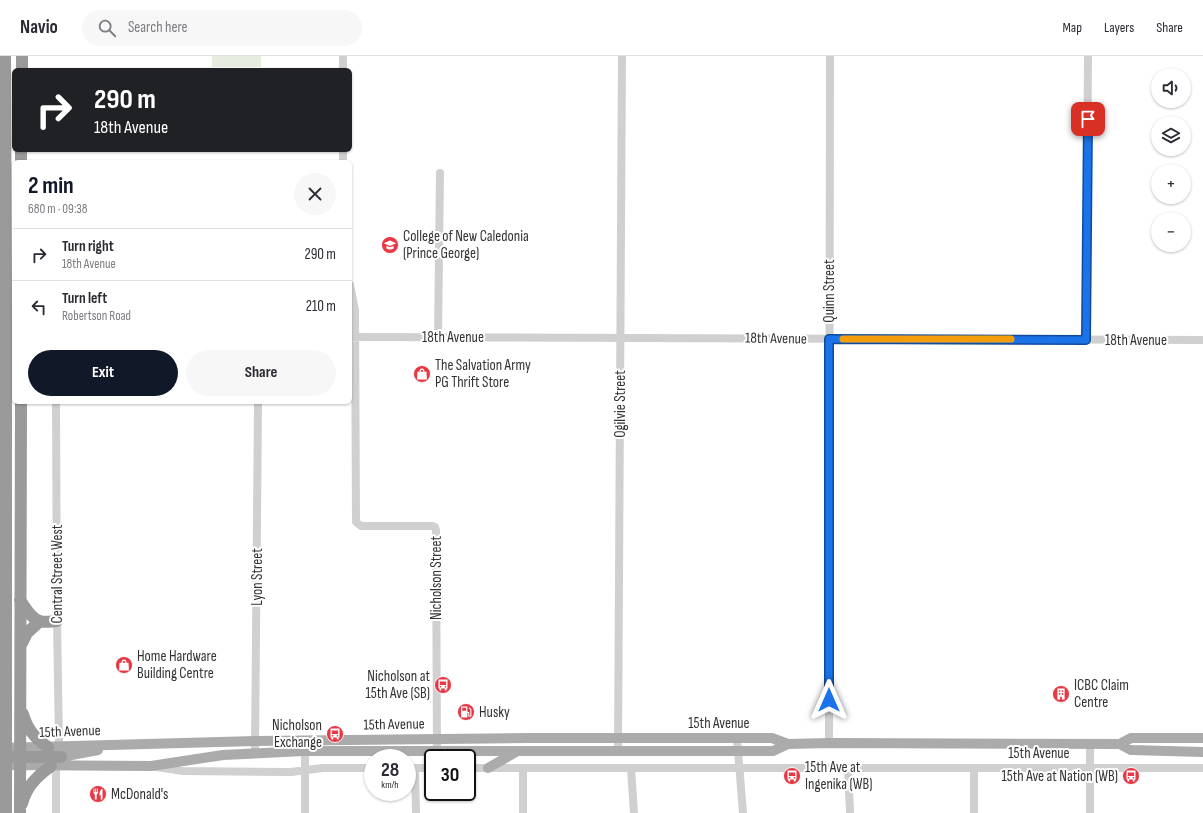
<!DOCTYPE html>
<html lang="en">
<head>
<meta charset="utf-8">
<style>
  body { margin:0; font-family:"Sofia Sans Condensed",sans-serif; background:#f7f7f7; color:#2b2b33; height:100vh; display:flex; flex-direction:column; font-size:15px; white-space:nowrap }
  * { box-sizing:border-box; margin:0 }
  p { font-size:13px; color:#7c7c81 }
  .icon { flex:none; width:22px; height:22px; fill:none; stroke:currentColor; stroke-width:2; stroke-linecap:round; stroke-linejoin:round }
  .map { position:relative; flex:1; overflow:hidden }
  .side { position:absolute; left:12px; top:104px; width:340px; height:244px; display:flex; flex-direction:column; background:#fff; border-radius:6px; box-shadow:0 1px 3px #0004 }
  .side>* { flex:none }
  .guide { position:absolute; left:12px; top:12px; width:340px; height:84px; border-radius:6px; box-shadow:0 1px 3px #0004; background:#202124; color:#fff; overflow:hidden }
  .buttons { position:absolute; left:1151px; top:12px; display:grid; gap:8px }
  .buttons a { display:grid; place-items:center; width:40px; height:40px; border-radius:50%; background:#fff; box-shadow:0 1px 3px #0004; font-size:20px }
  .speed { position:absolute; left:364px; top:693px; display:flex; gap:8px; font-size:20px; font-weight:700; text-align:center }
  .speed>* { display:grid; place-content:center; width:52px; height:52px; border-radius:50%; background:#fff; box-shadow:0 1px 3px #0004; line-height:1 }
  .speed small { font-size:10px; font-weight:400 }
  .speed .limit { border:2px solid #111; border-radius:6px; background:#fff; color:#111 }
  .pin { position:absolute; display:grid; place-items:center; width:34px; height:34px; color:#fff; margin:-17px; border-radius:8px; box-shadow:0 2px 6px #0006 }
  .me { position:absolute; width:44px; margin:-22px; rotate:0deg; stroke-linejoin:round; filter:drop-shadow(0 0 3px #0008) }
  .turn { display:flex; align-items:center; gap:14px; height:84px; padding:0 16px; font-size:18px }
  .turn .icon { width:52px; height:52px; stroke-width:2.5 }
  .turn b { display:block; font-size:28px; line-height:34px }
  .round { display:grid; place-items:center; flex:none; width:42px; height:42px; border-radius:21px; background:#f7f7f7 }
  .summary { display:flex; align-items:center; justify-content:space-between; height:68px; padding:0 16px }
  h1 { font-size:24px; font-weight:700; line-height:30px; color:#111827 }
  .cta { display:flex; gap:8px; margin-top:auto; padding:8px 16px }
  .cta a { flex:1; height:46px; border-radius:24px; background:#111827; color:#fff; font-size:16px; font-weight:700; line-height:46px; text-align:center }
  .cta a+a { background:#f7f7f7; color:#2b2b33 }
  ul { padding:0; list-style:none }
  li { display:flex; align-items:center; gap:12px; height:52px; padding:0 16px; border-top:1px solid #e1e1e2 }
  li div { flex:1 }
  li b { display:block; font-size:15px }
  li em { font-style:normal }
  header { display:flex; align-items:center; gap:24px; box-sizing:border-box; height:56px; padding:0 20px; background:#fff; border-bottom:1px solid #e1e1e2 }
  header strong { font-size:19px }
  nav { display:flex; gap:22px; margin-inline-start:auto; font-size:14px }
  .search { width:280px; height:36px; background:#f7f7f7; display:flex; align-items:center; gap:10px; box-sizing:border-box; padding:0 14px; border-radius:22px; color:#7c7c81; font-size:15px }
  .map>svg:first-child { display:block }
  .green { fill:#e6ecdf }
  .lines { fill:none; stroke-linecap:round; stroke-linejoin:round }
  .minor { stroke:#d0d0d0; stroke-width:8 }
  .major { stroke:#ababab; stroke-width:10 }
  .highway { stroke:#9a9a9a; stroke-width:12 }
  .route-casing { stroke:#114b97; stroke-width:10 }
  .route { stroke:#1a73e8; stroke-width:7 }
  .slow { stroke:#f59e0b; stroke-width:7 }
  .labels { text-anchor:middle; stroke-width:4; stroke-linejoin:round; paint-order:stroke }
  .poi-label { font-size:15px; fill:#333; stroke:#fff; text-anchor:start }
  .street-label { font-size:15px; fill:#333; stroke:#fff }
</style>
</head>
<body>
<header>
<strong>Navio</strong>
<div class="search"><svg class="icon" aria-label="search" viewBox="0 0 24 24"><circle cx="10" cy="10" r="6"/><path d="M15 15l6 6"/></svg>Search here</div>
<nav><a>Map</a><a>Layers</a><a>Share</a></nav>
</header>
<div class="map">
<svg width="1203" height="757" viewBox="0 0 1203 757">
  <rect width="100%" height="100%" fill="#fff"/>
  <path class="green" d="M212 0H261V11H212Z"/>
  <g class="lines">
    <path class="minor" d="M343 0V14
      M343 106V94
      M350 229 355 254 356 466 361 470H433L435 471 436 474 437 695
      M350 281 1203 284
      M438 281 440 117
      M1086 284 1088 0
      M56 346 57 565 59 690
      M737 682 743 757
      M829 687 830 0
      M1090 687V757
      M305 690V757
      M618 695 622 0
      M255 697 258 346
      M56 710V757
      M156 711 183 715 291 716 323 712H373
      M407 712H433
      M415 712 416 757
      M467 712H1203
      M848 712 850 757
      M631 713 634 757
      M523 757V712
      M974 757V712"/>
    <path class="major" d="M1120 688 1131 682H1203
      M0 692 256 685 528 682H772L788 688 829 687 1120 688 1131 694 1203 696
      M57 708 61 701 98 694
      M0 709 151 710 223 699 304 695H773L788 688
      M488 712 516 696"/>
    <path class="highway" d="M5 0 6 263V757
      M22 14V0
      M21 106V94
      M20 544C25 551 31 563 40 565 45 567 52 565 57 565
      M21 589 27 577 40 565
      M23 658C27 673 35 683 48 691
      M13 701H61
      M22 748C26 731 37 720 51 710
      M20 757 21 346"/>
  </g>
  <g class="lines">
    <g class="route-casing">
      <path id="route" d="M829 644V283L1086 284 1088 63"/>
    </g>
    <use href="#route" class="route"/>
    <path class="slow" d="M843 283H1011"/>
  </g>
  <defs>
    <g id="university-disc" transform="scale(0.9)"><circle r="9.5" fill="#e63946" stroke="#fff"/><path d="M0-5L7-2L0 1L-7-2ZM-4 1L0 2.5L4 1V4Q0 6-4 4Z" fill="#fff"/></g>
    <g id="shop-disc" transform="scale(0.9)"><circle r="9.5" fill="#e63946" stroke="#fff"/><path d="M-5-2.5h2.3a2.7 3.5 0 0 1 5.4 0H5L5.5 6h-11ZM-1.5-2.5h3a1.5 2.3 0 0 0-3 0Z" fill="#fff"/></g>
    <g id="bus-disc" transform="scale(0.9)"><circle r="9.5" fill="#e63946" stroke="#fff"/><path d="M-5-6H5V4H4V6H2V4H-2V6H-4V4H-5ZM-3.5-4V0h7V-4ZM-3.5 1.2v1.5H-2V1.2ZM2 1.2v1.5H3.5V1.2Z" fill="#fff"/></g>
    <g id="building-disc" transform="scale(0.9)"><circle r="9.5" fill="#e63946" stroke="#fff"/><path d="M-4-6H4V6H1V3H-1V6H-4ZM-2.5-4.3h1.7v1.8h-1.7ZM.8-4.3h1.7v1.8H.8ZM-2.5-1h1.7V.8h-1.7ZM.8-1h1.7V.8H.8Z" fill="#fff"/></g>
    <g id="fuel-disc" transform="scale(0.9)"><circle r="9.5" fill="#e63946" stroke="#fff"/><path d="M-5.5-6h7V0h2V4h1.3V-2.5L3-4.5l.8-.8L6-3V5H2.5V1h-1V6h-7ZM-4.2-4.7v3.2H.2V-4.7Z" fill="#fff"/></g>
    <g id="restaurant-disc" transform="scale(0.9)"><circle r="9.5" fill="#e63946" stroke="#fff"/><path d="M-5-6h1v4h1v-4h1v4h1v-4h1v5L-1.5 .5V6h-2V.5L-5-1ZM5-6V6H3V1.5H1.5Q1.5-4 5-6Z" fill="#fff"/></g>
  </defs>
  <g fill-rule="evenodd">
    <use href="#university-disc" x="390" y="189"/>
    <use href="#shop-disc" x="422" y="318"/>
    <use href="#shop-disc" x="124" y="609"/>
    <use href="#bus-disc" x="443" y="629"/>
    <use href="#building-disc" x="1061" y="638"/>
    <use href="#fuel-disc" x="466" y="656"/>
    <use href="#bus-disc" x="335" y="678"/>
    <use href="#bus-disc" x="792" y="720"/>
    <use href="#bus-disc" x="1131" y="720"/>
    <use href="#restaurant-disc" x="98" y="738"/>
  </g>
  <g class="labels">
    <g class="poi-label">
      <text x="403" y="185">College of New Caledonia<tspan x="403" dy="17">(Prince George)</tspan></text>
      <text x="435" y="314">The Salvation Army<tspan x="435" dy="17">PG Thrift Store</tspan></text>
      <text x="137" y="605">Home Hardware<tspan x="137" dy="17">Building Centre</tspan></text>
      <text x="430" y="625" text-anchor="end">Nicholson at<tspan x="430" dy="17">15th Ave (SB)</tspan></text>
      <text x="1074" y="634">ICBC Claim<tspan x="1074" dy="17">Centre</tspan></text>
      <text x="479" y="661">Husky</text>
      <text x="322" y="674" text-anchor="end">Nicholson<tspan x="322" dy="17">Exchange</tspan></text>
      <text x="805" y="716">15th Ave at<tspan x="805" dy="17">Ingenika (WB)</tspan></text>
      <text x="1118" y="725" text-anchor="end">15th Ave at Nation (WB)</text>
      <text x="111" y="743">McDonald's</text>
    </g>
    <g class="street-label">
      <text transform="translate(829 235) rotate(-90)" y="5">Quinn Street</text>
      <text x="453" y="286">18th Avenue</text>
      <text transform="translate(776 282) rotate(1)" y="5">18th Avenue</text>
      <text x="1136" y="289">18th Avenue</text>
      <text transform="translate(620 348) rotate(-90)" y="5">Ogilvie Street</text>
      <text transform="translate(57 518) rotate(-90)" y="5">Central Street West</text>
      <text transform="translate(257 521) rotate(-90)" y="5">Lyon Street</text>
      <text transform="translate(436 522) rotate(-90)" y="5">Nicholson Street</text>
      <text x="719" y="672">15th Avenue</text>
      <text transform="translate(394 668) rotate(-1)" y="5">15th Avenue</text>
      <text transform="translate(70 675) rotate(-2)" y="5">15th Avenue</text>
      <text x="1039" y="702">15th Avenue</text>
    </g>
  </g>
</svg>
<div class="buttons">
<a><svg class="icon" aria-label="sound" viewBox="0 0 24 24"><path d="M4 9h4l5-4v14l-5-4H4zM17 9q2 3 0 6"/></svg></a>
<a><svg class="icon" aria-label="layers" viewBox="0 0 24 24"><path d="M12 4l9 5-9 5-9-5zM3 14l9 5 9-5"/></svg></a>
<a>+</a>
<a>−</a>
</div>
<div class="speed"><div>28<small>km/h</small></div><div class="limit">30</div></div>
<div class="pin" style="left:1088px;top:63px;background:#d93025"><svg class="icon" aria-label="arrive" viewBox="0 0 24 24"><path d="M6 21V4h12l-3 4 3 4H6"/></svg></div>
<svg class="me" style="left:829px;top:644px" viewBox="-20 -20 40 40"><path d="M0-17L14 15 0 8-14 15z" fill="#1a73e8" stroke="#fff" stroke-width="4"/></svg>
<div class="guide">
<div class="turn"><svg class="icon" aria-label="right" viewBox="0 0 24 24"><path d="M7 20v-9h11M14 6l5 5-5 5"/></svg><div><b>290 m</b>18th Avenue</div></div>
</div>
<section class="side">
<div class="summary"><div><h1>2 min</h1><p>680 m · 09:38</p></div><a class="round"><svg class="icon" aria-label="close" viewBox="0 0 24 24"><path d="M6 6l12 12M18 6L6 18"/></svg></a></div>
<ul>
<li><svg class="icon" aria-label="right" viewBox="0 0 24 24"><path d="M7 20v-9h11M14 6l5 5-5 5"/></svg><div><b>Turn right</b><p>18th Avenue</p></div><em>290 m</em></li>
<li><svg class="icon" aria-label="left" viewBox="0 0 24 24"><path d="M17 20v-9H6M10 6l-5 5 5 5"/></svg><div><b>Turn left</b><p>Robertson Road</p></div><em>210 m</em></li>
</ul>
<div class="cta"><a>Exit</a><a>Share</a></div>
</section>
</div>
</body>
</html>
